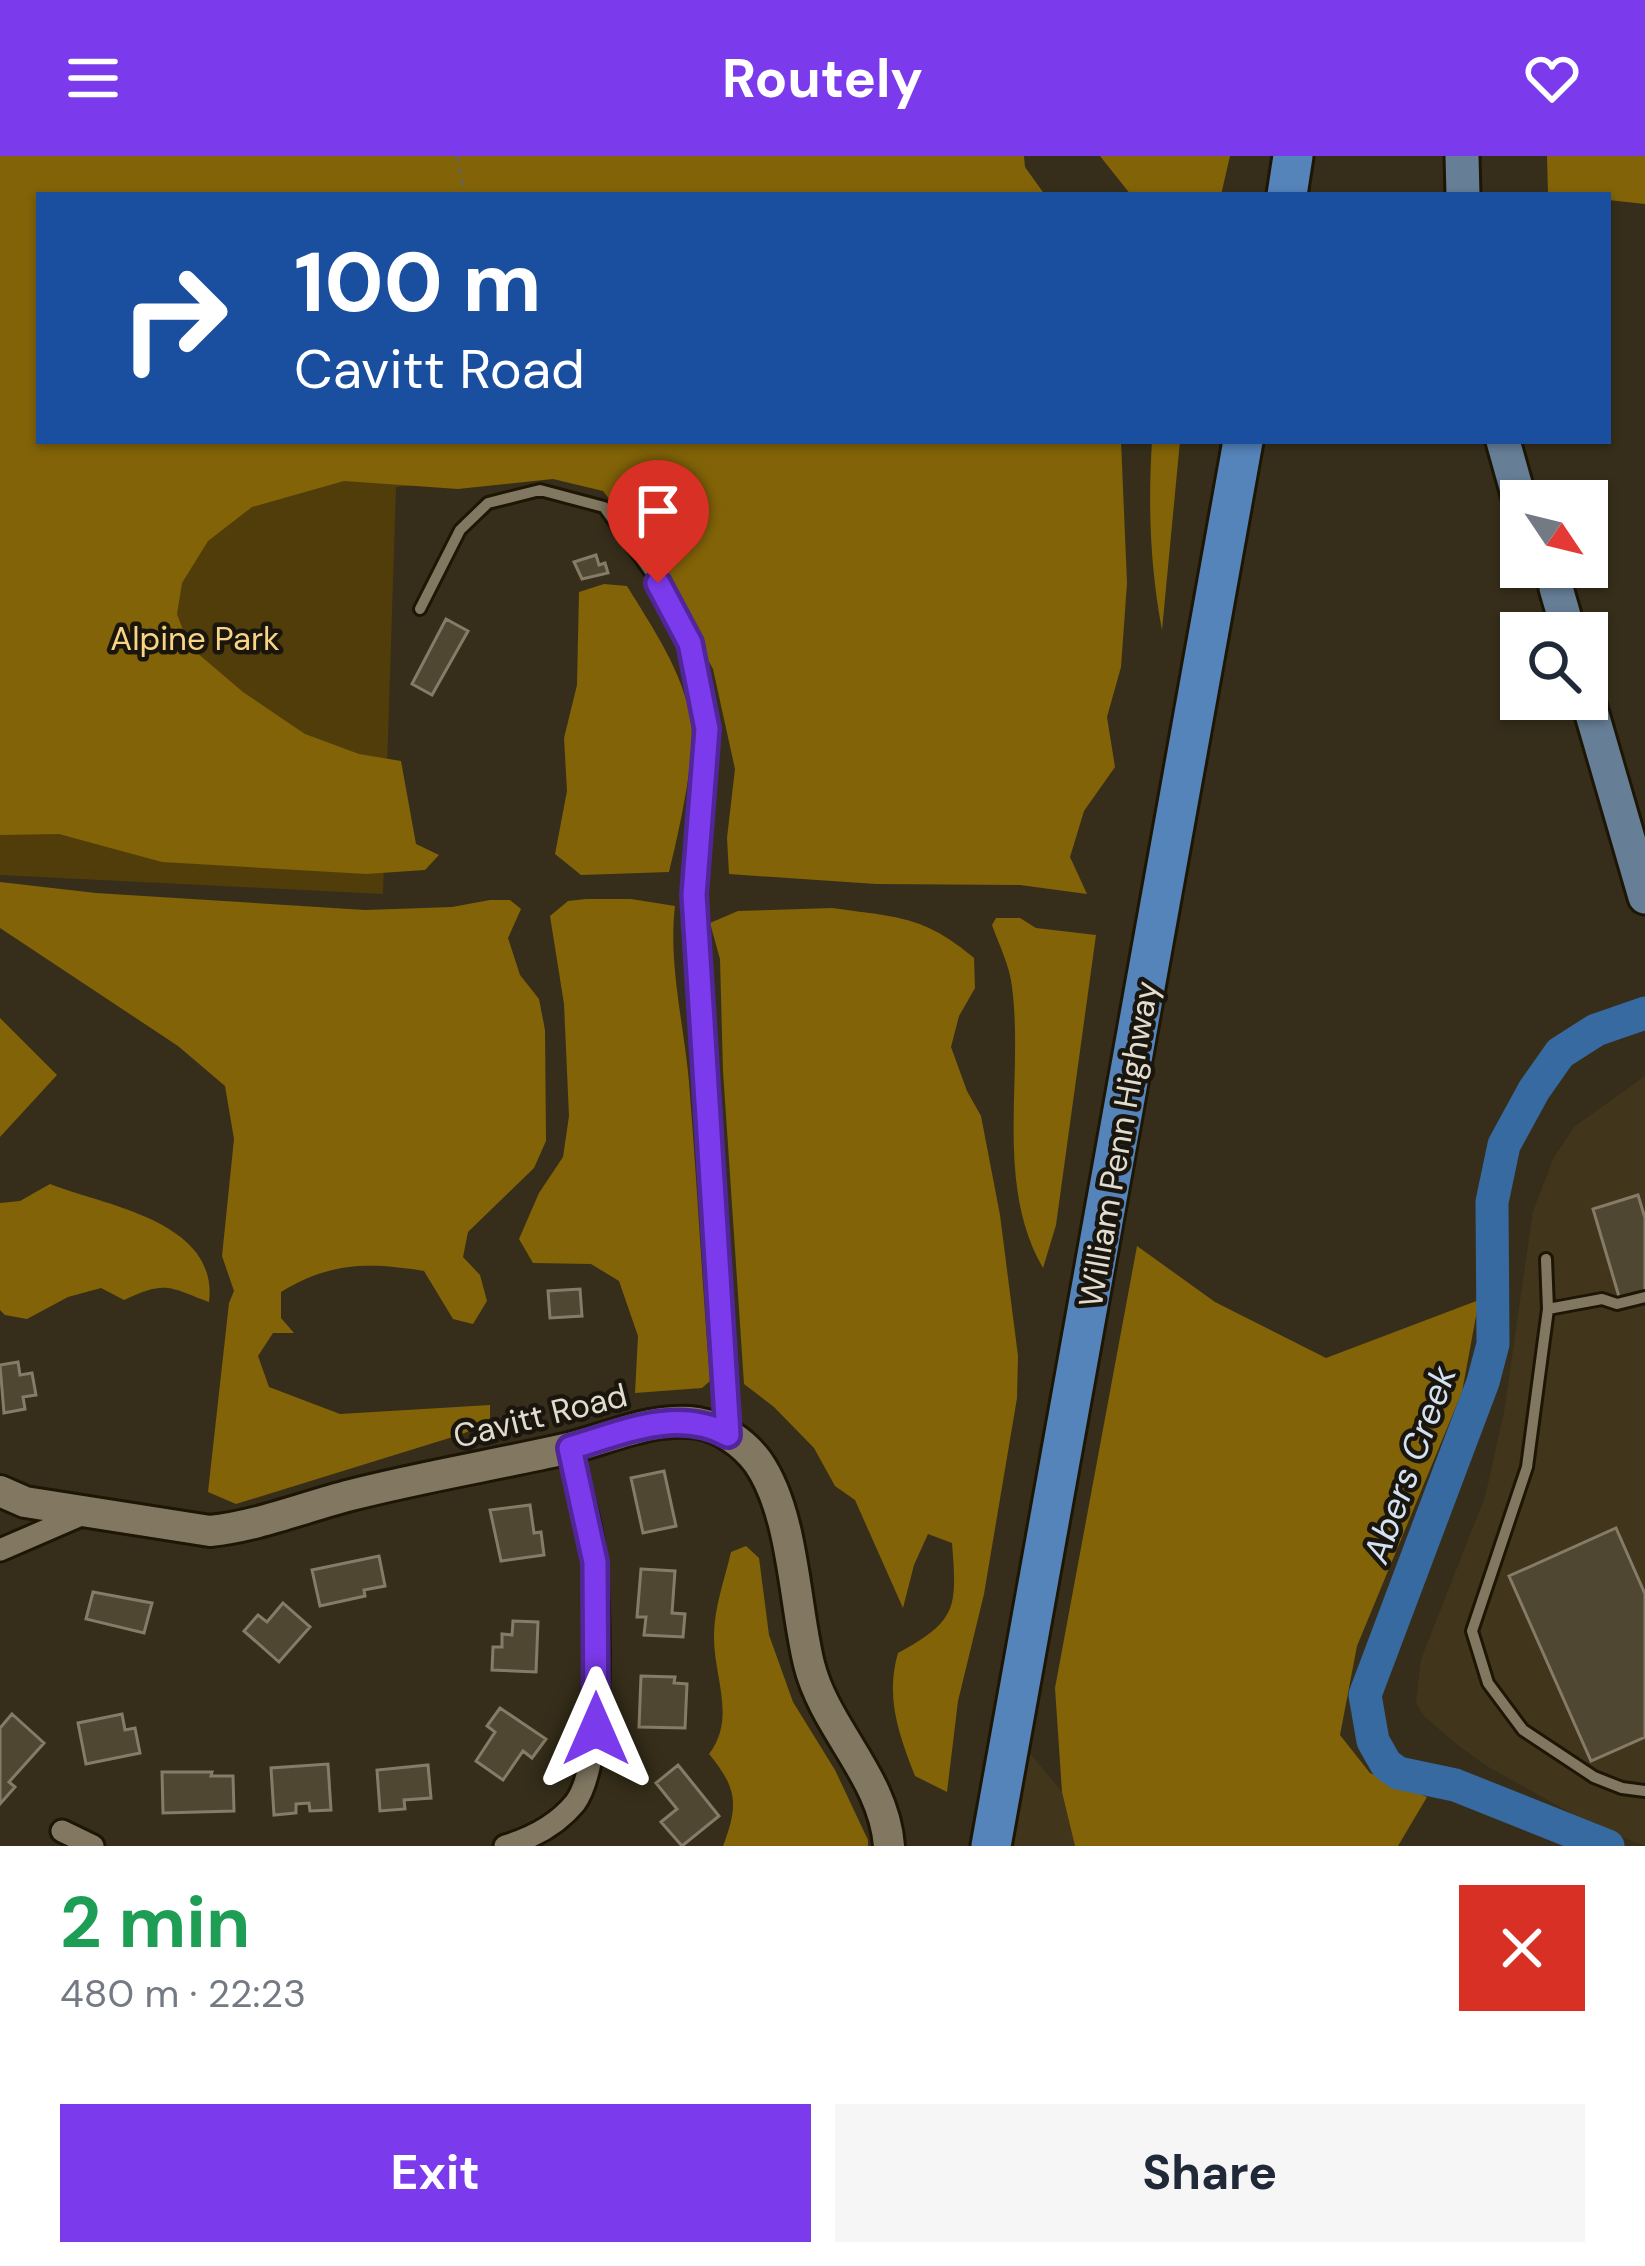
<!DOCTYPE html>
<html lang="en">
<head>
<meta charset="utf-8">
<style>
  body { margin:0; font-family:"DM Sans",sans-serif; background:#f6f6f7; color:#1f2937; height:100vh; display:flex; flex-direction:column; font-size:45px; white-space:nowrap }
  * { box-sizing:border-box; margin:0 }
  p { font-size:39px; color:#747a83 }
  .icon { flex:none; width:66px; height:66px; fill:none; stroke:currentColor; stroke-width:2; stroke-linecap:round; stroke-linejoin:round }
  .map { position:relative; height:1690px; overflow:hidden }
  .details { display:flex; flex-direction:column; background:#fff; flex:1 }
  .details>* { flex:none }
  .hud { position:absolute; left:36px; top:36px; width:1575px; height:252px; border-radius:0px; box-shadow:0 3px 9px #0004; background:#1a4fa0; color:#fff; overflow:hidden }
  .needle { width:78px; rotate:125deg }
  .tools { position:absolute; left:1500px; top:324px; display:grid; gap:24px }
  .tools a { display:grid; place-items:center; width:108px; height:108px; border-radius:0px; background:#fff; box-shadow:0 3px 9px #0004; font-size:60px }
  .pin { position:absolute; display:grid; place-items:center; width:102px; height:102px; color:#fff; margin:-123px -51px; border-radius:50% 50% 50% 0; rotate:-45deg; box-shadow:0 0 12px #0007 }
  .pin .icon { rotate:45deg }
  .me { position:absolute; width:132px; margin:-66px; rotate:0deg; stroke-linejoin:round; filter:drop-shadow(0 0 9px #0008) }
  .turn { display:flex; align-items:center; gap:42px; height:252px; padding:0 60px; font-size:54px }
  .turn .icon { width:156px; height:156px; stroke-width:2.5 }
  .turn b { display:block; font-size:84px; line-height:102px }
  .round { display:grid; place-items:center; flex:none; width:126px; height:126px; border-radius:0px; background:#f6f6f7 }
  .summary { display:flex; align-items:center; justify-content:space-between; height:204px; padding:0 60px }
  h1 { font-size:72px; font-weight:700; line-height:90px; color:#1e9e55 }
  .action { display:flex; gap:24px; margin-top:auto; padding:24px 60px }
  .action a { flex:1; height:138px; border-radius:0px; background:#7c3aed; color:#fff; font-size:48px; font-weight:700; line-height:138px; text-align:center }
  .action a+a { background:#f6f6f7; color:#1f2937 }
  header { display:flex; justify-content:space-between; align-items:center; height:156px; padding:0 60px; background:#7c3aed; color:#fff; font-size:54px; font-weight:700 }
  .map>svg:first-child { display:block }
  .built { fill:#41351b }
  .green { fill:#513d09 }
  .forest { fill:#826308 }
  .lines { fill:none; stroke-linecap:round; stroke-linejoin:round }
  .river { stroke:#366aa0; stroke-width:33 }
  .building { fill:#504733; stroke:#867b66; stroke-width:3 }
  .lane-casing { stroke:#1e1604; stroke-width:16 }
  .street-casing { stroke:#1e1604; stroke-width:27 }
  .secondary-casing { stroke:#1e1604; stroke-width:36 }
  .primary-casing { stroke:#1e1604; stroke-width:39 }
  .highway-casing { stroke:#1e1604; stroke-width:45 }
  .path { stroke:#6a6351; stroke-width:3; stroke-dasharray:6 6; stroke-linecap:butt }
  .lane { stroke:#827862; stroke-width:10 }
  .street { stroke:#827862; stroke-width:21 }
  .secondary { stroke:#827862; stroke-width:30 }
  .primary { stroke:#667f97; stroke-width:33 }
  .highway { stroke:#5484ba; stroke-width:39 }
  .route-casing { stroke:#51269a; stroke-width:30 }
  .route { stroke:#7c3aed; stroke-width:21 }
  .labels { text-anchor:middle; stroke-width:9; stroke-linejoin:round; paint-order:stroke }
  .park-label { font-size:33px; fill:#f8d484; stroke:#1a160e }
  .street-label { font-size:33px; fill:#e1dcd0; stroke:#1a160e }
  .water-label { font-size:36px; font-style:italic; fill:#d3e1f1; stroke:#1a160e }
</style>
</head>
<body>
<header><svg class="icon" aria-label="menu" viewBox="0 0 24 24"><path d="M4 6h16M4 12h16M4 18h16"/></svg>Routely<svg class="icon" aria-label="heart" viewBox="0 0 24 24"><path d="M12 20l-8-8c-3-5 5-10 8-4 3-6 11-1 8 4z"/></svg></header>
<div class="map">
<svg width="1645" height="1690" viewBox="0 0 1645 1690">
  <rect width="100%" height="100%" fill="#362e1a"/>
  <path class="built" d="M1645 920V1690L1596 1671 1490 1612 1456 1588 1424 1560 1416 1547 1421 1503 1485 1341 1504 1256 1533 1055 1554 1001 1575 970Z
    M1013 1577 1062 1636 1075 1690H991Z"/>
  <path class="green" d="M0 0 39 39V285L662 304 396 331 383 738 0 719Z"/>
  <path class="forest" d="M0 0H1024L1025 11 1045 39H39V285H1121L1127 427 1121 511 1107 561 1115 611 1084 655 1070 701 1087 738 1020 729 876 728 729 718 727 682 735 613 713 513 649 395 603 335 553 323 458 333 344 325 252 351 208 385 182 427 177 458 189 490 243 536 305 578 359 598 401 605 416 688 439 699 425 714 366 718 162 706 59 678 0 679Z
    M1100 0H1230L1221 39H1131Z
    M1547 0H1645V48L1608 44V39L1548 37Z
    M1152 285H1180L1162 474C1150 410 1148 350 1152 285Z
    M604 428 627 430C652 471 684 517 691 566 696 600 678 680 669 716L581 719 555 698 567 635 564 582 577 529 579 436Z
    M0 726 96 737 365 754 452 751 490 744H510L521 753 508 782 520 819 539 843 545 874 546 985 534 1012 468 1076 463 1101 480 1119 487 1145 473 1168 453 1163 424 1115C368 1106 330 1106 281 1136V1162L294 1177H273L258 1200 269 1231 340 1258 490 1249V1262L481 1271 456 1280 236 1348 208 1336 229 1147 234 1135 222 1100 234 983 225 930 178 890 0 772Z
    M586 743H631L675 750C668 807 684 869 689 926 697 1026 702 1125 710 1225L702 1232 635 1237 638 1180 619 1125 591 1108 533 1107 519 1083 539 1037 563 1001 569 960 564 848 550 760 568 745Z
    M832 752C895 761 924 759 974 802L975 832 959 860 951 891 967 935 981 960 1000 1059 1018 1200 1017 1242 984 1438 958 1545 947 1636 915 1620C899 1579 885 1541 898 1497 958 1465 957 1451 952 1387L928 1378 914 1409 903 1452 855 1344 835 1330 814 1292 774 1251 744 1228 723 915 720 803 710 767 738 755Z
    M996 762H1020L1036 772 1096 779 1056 1069 1043 1112C994 1027 1024 923 1012 831 1010 810 999 789 992 769Z
    M0 862 57 919 0 981Z
    M50 1028C106 1050 219 1065 209 1146 169 1131 166 1124 124 1144L101 1132 68 1141 27 1163 5 1159 0 1154V1047L20 1045Z
    M1137 1090 1215 1146 1326 1202 1479 1144 1462 1236 1357 1490 1340 1579 1370 1617 1427 1641 1398 1690H1075L1062 1636 1055 1532Z
    M746 1390 759 1402 769 1479 793 1546 835 1614 868 1684V1690H723C739 1648 737 1632 709 1598 737 1562 713 1520 714 1479 714 1452 725 1422 731 1396Z"/>
  <g class="lines">
    <path class="river" d="M1608 1690 1455 1629 1398 1617 1386 1608 1373 1585 1365 1539 1483 1226 1493 1188 1492 1046 1504 989 1534 934 1560 897 1596 874 1645 857"/>
  </g>
  <path class="building" d="M596 399 599 409 605 407 608 417 582 423 574 406Z
    M446 463 468 475 432 539 412 528Z
    M1638 1039 1645 1062V1136L1620 1144 1593 1053Z
    M580 1133 582 1160 550 1162 548 1135Z
    M18 1206 20 1219 32 1217 36 1239 23 1241 25 1253 4 1257 0 1209Z
    M664 1315 676 1370 643 1377 631 1322Z
    M530 1349 534 1377 541 1376 544 1399 501 1405 490 1354Z
    M1616 1372 1645 1438V1581L1591 1605 1509 1420Z
    M379 1400 385 1430 364 1434 365 1440 320 1450 312 1414Z
    M641 1413 675 1415 672 1457 685 1458 683 1481 644 1479 646 1461H637Z
    M93 1436 152 1447 144 1477 86 1463Z
    M283 1447 310 1471 279 1506 244 1475 258 1459 267 1466Z
    M513 1465 538 1466 536 1516 492 1514 493 1491H502V1478L512 1479Z
    M641 1520 675 1521 674 1527 687 1528 685 1572 639 1571Z
    M500 1552 546 1583 532 1602 523 1595 503 1624 476 1605 495 1576 487 1570Z
    M12 1558 44 1587 9 1626 15 1631 0 1648V1572Z
    M122 1558 125 1574 135 1572 140 1597 86 1608 78 1567Z
    M328 1608 331 1654 310 1655 309 1647 296 1648V1657L274 1659 271 1612Z
    M428 1609 431 1642 404 1644 405 1653 380 1655 377 1614Z
    M678 1609 719 1660 682 1690 661 1666 677 1653 656 1627Z
    M162 1616H212L211 1620H233L234 1655 163 1657Z"/>
  <g class="lines">
    <g class="lane-casing">
      <path id="lane" d="M420 453 460 374 488 347 540 334 604 351 658 427 690 487 707 573 694 739 728 1276
        M1546 1103 1548 1153
        M1645 1141 1617 1148 1602 1143 1548 1153 1527 1311 1472 1475 1488 1527 1523 1574 1594 1621 1622 1632 1645 1635"/>
    </g>
    <g class="street-casing">
      <path id="street" d="M0 1394 88 1356
        M62 1675 93 1690
        M505 1690C532 1682 557 1669 575 1647 605 1606 599 1462 595 1409 593 1371 578 1330 570 1292"/>
    </g>
    <g class="secondary-casing">
      <path id="secondary" d="M0 1335 25 1346 210 1375C258 1370 304 1351 351 1339 421 1321 494 1309 565 1293 608 1283 653 1260 698 1267 721 1271 744 1287 758 1306 794 1358 794 1447 809 1508 825 1573 884 1621 889 1690"/>
    </g>
    <g class="primary-casing">
      <path id="primary" d="M1462 0 1463 39
        M1503 285 1521 349
        M1561 411 1556 432 1569 477
        M1587 541 1645 741"/>
    </g>
    <g class="highway-casing">
      <path id="highway" d="M1287 39 1293 0
        M991 1690 1243 285"/>
    </g>
    <path class="path" d="M457 0 465 39"/>
    <use href="#lane" class="lane"/>
    <use href="#street" class="street"/>
    <use href="#secondary" class="secondary"/>
    <use href="#primary" class="primary"/>
    <use href="#highway" class="highway"/>
  </g>
  <g class="lines">
    <g class="route-casing">
      <path id="route" d="M596 1573 595 1406 570 1292C622 1277 677 1251 728 1279L694 739 707 573 690 487 658 427"/>
    </g>
    <use href="#route" class="route"/>
  </g>
  <g class="labels">
    <g class="park-label">
      <text x="195" y="494">Alpine Park</text>
    </g>
    <g class="street-label">
      <text transform="translate(1118 988) rotate(-80)" y="12">William Penn Highway</text>
      <text transform="translate(540 1259) rotate(-14)" y="12">Cavitt Road</text>
    </g>
    <g class="water-label">
      <text transform="translate(1409 1308) rotate(-70)" y="13">Abers Creek</text>
    </g>
  </g>
</svg>
<div class="tools">
<a><svg class="needle" viewBox="-14 -14 28 28"><path d="M0-13l5 13h-10z" fill="#e53935"/><path d="M0 13l5-13h-10z" fill="#747a83"/></svg></a>
<a><svg class="icon" aria-label="search" viewBox="0 0 24 24"><circle cx="10" cy="10" r="6"/><path d="M15 15l6 6"/></svg></a>
</div>
<div class="pin" style="left:658px;top:427px;background:#d93025"><svg class="icon" aria-label="arrive" viewBox="0 0 24 24"><path d="M6 21V4h12l-3 4 3 4H6"/></svg></div>
<svg class="me" style="left:596px;top:1573px" viewBox="-20 -20 40 40"><path d="M0-17L14 15 0 8-14 15z" fill="#7c3aed" stroke="#fff" stroke-width="4"/></svg>
<div class="hud">
<div class="turn"><svg class="icon" aria-label="right" viewBox="0 0 24 24"><path d="M7 20v-9h11M14 6l5 5-5 5"/></svg><div><b>100 m</b>Cavitt Road</div></div>
</div>
</div>
<section class="details">
<div class="summary"><div><h1>2 min</h1><p>480 m · 22:23</p></div><a class="round" style="background:#d93025;color:#fff"><svg class="icon" aria-label="close" viewBox="0 0 24 24"><path d="M6 6l12 12M18 6L6 18"/></svg></a></div>
<div class="action"><a>Exit</a><a>Share</a></div>
</section>
</body>
</html>
